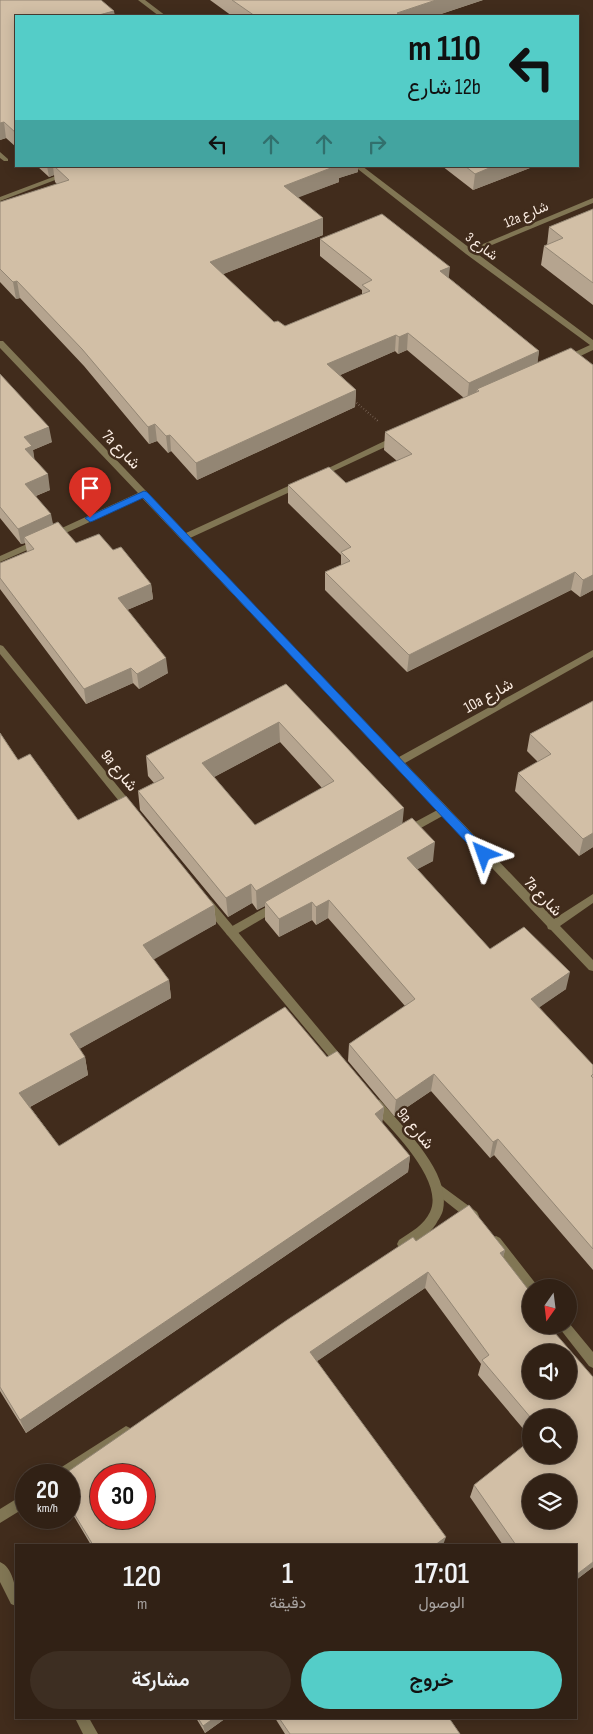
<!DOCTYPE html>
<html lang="ar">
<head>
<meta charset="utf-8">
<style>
  body { margin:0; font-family:"Sofia Sans Condensed",Vazirmatn,sans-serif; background:#3d2e22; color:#f1f3f6; direction:rtl; height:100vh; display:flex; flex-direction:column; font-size:19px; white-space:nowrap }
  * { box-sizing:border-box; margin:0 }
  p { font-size:16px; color:#a8a3a0 }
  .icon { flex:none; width:28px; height:28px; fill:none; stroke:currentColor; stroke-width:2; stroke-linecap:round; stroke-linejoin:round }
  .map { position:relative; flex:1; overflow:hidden; direction:ltr }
  .panel { position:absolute; left:15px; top:1544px; width:562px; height:175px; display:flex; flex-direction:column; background:#312115; border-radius:0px; box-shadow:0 2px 12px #0003,0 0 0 1px #4c3e34; direction:rtl }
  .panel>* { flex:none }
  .banner { position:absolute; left:15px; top:15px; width:564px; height:152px; border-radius:0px; box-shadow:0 2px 12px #0003,0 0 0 1px #4c3e34; direction:rtl; background:#54cdc8; color:#111; overflow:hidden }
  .needle { width:32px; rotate:194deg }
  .tools { position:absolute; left:522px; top:1279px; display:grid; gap:10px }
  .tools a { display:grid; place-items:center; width:55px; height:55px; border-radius:50%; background:#312115; box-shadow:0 2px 12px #0003,0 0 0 1px #4c3e34; font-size:25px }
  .speed { position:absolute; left:15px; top:1464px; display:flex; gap:10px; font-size:25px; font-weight:700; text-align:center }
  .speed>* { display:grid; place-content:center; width:65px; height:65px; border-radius:50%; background:#312115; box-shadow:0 2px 12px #0003,0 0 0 1px #4c3e34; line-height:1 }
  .speed small { font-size:12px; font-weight:400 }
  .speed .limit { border:8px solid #d22; background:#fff; color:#111 }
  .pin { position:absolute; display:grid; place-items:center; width:42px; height:42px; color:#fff; margin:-51px -21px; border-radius:50% 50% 50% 0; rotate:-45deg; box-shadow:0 0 5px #0007 }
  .pin .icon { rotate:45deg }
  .me { position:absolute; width:55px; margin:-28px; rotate:317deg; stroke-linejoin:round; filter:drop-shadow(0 0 4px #0008) }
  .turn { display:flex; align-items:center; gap:18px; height:105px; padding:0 15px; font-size:22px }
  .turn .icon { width:65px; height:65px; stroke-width:2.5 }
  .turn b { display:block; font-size:35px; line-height:42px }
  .lanes { display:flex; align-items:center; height:48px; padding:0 15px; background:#0003; justify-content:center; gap:25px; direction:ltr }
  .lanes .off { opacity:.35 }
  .eta { display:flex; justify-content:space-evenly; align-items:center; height:85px; text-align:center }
  .eta b { font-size:30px; font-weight:600; line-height:35px }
  .primary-button { display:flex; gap:10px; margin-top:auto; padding:10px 15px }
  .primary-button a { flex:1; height:58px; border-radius:30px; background:#54cdc8; color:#111; font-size:20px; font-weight:600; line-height:58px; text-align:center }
  .primary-button a+a { background:#3d2e22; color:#f1f3f6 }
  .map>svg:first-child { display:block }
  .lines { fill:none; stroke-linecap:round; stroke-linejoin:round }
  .path { stroke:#8b786b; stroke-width:2; stroke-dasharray:0.5 2.5; stroke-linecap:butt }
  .lane { fill:#817654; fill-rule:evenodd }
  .street { fill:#817654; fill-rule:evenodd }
  .wall { fill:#b5a48f; fill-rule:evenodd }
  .shaded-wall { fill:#938674 }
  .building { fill:#d2bfa6; stroke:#938674; fill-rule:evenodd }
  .route { fill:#1a73e8; stroke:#114b97 }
  .labels { text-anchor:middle; stroke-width:5; stroke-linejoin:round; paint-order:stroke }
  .far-street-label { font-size:14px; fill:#fbede3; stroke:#412c1c }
  .street-label { font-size:16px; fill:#fbede3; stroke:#412c1c }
</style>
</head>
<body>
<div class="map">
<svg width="593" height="1734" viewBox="0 0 593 1734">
  <rect width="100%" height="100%" fill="#412c1c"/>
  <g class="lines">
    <path class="path" d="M352 399 378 421"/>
    <path class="lane" d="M0 152 8 159V161H4L0 158Z
      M443 807 448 811 446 814 410 834H404L402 831 404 828Z
      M275 902 279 903 280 906 279 909 235 935 231 936 227 935 226 932 227 929Z
      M439 1184 477 1212 479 1216 477 1220 473 1221 469 1220 435 1193 433 1189 435 1185Z
      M496 1236 500 1238 536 1284 538 1288H531V1293L528 1292 492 1246 490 1242 492 1238Z
      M569 1323 593 1352V1368L589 1366 557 1325H569Z"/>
    <path class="street" d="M138 0H145L166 16H159Z
      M82 166H92L0 201V197Z
      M354 166H362L471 249 593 198V203L475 252 593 340V350L570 361H564V357L590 345 466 254Z
      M0 341H3L186 533 297 482H303V486L190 538 399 757 593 650V657L405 763 554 919 593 894V903L560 926 593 960V971L589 970 551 930 548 929 547 926 142 498 57 537H51V533L138 493 0 348Z
      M395 436 398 437V441L323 476 320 477 316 474Z
      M38 539 41 540V544L0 562V556Z
      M0 645 3 646 133 805 135 808 133 811H127L0 654Z
      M207 899 211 900 344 1059 345 1062 344 1065 340 1067 336 1065 203 906 202 903 203 900Z
      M376 1099 380 1100C403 1128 451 1171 443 1210 442 1215 438 1220 436 1224 429 1235 415 1245 403 1250L399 1248 397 1244 399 1240C411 1232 424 1225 430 1212 445 1181 391 1129 372 1108L370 1104 372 1100Z
      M126 1426 130 1428 132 1432 130 1436 69 1478V1475H56L57 1470Z
      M26 1493V1507L0 1523V1509Z
      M0 1562C14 1568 17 1592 16 1606L11 1604 0 1582Z
      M75 1718H89L98 1734H83Z"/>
  </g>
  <path class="wall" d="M0 0 16 16V147L6 138 0 140Z
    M210 0H483L435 16H232Z
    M37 166H358V172L339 178V182L298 197 323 235 223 274 274 322 285 326 362 295V290L320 256V239L449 278 539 351 537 363 593 590 580 597 571 590 407 672 325 590V572L341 565V555L288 503V485L346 483 397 461 384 450 385 432 464 398 407 350 398 354 395 351 340 375 356 390 355 407 197 480 171 451 168 453 157 441 149 444 84 366 20 298 16 299 0 282V202L57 184 55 182 54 175 49 177Z
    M442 166H535L473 190Z
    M593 209V305L541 265 544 246 547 245 549 227Z
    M0 374 52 442 33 450 34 460 50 490 36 496 53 524 76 543 113 550 151 584 153 599 127 610 168 673 139 689 133 683 86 704 0 589V563L27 552 25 543 21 544 0 518Z
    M286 684 433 861 417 869 490 949 566 989 539 1007 593 1065V1270L494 1155 490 1158 431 1091 394 1116 348 1061 349 1044 405 1006 328 918 316 925 312 920 279 937 265 920V906L257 910 252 903 228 917 140 810 138 791 154 783 148 776 146 756ZM280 742 322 788 255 825 214 777Z
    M593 701V847L579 856 515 791 518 773 538 762 527 751 530 734Z
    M0 733 18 760 78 820 214 905 216 924 153 959 169 980 171 998 79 1049 85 1057 88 1075 30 1107 59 1146 327 1057 384 1107 382 1123 410 1156 408 1172 26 1433 0 1391Z
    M416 1241 505 1250 503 1257 531 1325 593 1377V1567L576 1580V1545H503L470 1497 474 1485 569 1455 531 1418V1438L478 1375 481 1364 425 1288 317 1361 443 1545H91L69 1508V1475Z
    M196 1718H226L205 1733Z
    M275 1718H449L460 1734H285Z"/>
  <path class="shaded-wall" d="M436 0H483L435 16H397V13Z
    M114 11 115 16H95Z
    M4 122 6 138 0 140V123Z
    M47 166H53L54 175 49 177Z
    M336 166H358V172L339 178V182L284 203V186Z
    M494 166H535L473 190 475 174Z
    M323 218V235L211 279 210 262Z
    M450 267 448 284 440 271Z
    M17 281 20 298 16 299 13 282Z
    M408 333 407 350 398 354 399 337Z
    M396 335 395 351 327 381V364Z
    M539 351 537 368 479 391 477 389 476 396 467 400 469 383Z
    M356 390 355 407 197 480 196 463Z
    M155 424 157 441 149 444 148 427Z
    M49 427 52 442 33 450 35 462 25 449 24 437Z
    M170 435 171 451 168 453 166 436Z
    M48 474 50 490 28 499 25 484Z
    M51 514 54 529 24 537 25 543 21 544 18 529Z
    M575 572 571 590 407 672 409 655Z
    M593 575V590L580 597 583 580Z
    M151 584 153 599 120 613 118 598Z
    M166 658 168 673 139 689 137 674Z
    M131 668 133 683 86 704 84 689Z
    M279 722 280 742 203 783 202 763Z
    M404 808 402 828 265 902V906L257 910 256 891Z
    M593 833V847L579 856 583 839Z
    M435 842 433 861 405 876 407 858Z
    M251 884 252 903 228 917 226 898Z
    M329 900 328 918 316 925V907Z
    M312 902V920L279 937V919Z
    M214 905 216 924 146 964 143 945Z
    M570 972 566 989 527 1016 531 999Z
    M169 980 171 998 74 1052 70 1034Z
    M85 1057 88 1075 24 1110 19 1093Z
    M434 1074 431 1091 394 1116 396 1100Z
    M384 1107 382 1124 375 1114Z
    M498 1139 494 1155 490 1158 493 1142Z
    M410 1156 408 1172 26 1433 20 1420Z
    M505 1250 501 1266 500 1253Z
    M428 1272 425 1288 310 1366V1352Z
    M446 1537 443 1545H435Z
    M593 1562V1567L576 1580V1575Z
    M214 1718H226L205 1733 203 1726Z"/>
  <path class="building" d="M0 0H101L114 11 95 16H16V133L4 122 0 123Z
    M232 0H436L397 13 401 16H255Z
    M54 166H336L284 186 323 218 210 262 274 322 278 321 285 326 370 291 362 285 372 280 320 239 382 214 450 267 440 271 539 351 469 383 408 333 399 337 396 335 327 364 356 390 196 463 170 435 166 436 155 424 148 427 82 349 17 281 13 282 0 269V202L69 180Z
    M465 166H494L475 174Z
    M593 209V283L544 246 563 238 549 227Z
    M571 348 593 365V575L583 580 575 572 409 655 325 572 350 561 341 552 351 547 288 485 329 467 346 483 412 454 385 432 479 391 477 389Z
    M0 374 49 427 24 437 32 446 25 449 48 474 25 484 51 514 18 529 0 507Z
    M58 522 76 543 99 534 113 550 121 547 151 584 118 598 166 658 137 674 131 668 84 689 0 578V563L34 549 24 537Z
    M286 684 404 808 256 891 251 884 226 898 138 791 164 778 146 756ZM279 722 334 781 255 825 202 763Z
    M593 701V833L583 839 518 773 551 754 530 734Z
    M0 733 18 760 30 754 78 820 126 796 214 905 143 945 169 980 70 1034 85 1057 19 1093 59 1146 285 1007 327 1057 337 1051 384 1107 375 1114 410 1156 20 1420 0 1387Z
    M412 818 435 842 407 858 490 949 524 927 570 972 531 999 593 1065V1074L591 1076 593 1078V1249L498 1139 493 1142 434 1074 396 1100 349 1044 415 999 329 900 316 907 312 902 279 919 265 902Z
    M469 1205 505 1250 500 1253 531 1293V1325H548L593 1377V1562L576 1575V1545H516L474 1485 531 1440V1455H569V1418H531L482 1360 489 1355 428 1272 310 1352 446 1537 435 1545H93L69 1505V1475H63L287 1320 413 1237 416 1241ZM531 1352H569V1390H531ZM101 1475H144V1518H101ZM531 1482H569V1520H531Z
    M198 1718H214L203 1726Z
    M279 1718H449L460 1734H290Z"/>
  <path class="route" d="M144 491 147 492 488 851V857H480L143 498 93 521 90 522 85 518Z"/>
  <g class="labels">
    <g class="far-street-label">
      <text transform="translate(526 214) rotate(-23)" y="5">12a شارع</text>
      <text transform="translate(482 246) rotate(37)" y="5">شارع 3</text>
    </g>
    <g class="street-label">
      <text transform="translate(122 449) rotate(46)" y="6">7a شارع</text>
      <text transform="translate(488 695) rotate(-29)" y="6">10a شارع</text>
      <text transform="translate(120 770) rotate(51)" y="6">9a شارع</text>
      <text transform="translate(544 896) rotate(47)" y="6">7a شارع</text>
      <text transform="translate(416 1128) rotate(50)" y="6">9a شارع</text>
    </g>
  </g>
</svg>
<div class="tools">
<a><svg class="needle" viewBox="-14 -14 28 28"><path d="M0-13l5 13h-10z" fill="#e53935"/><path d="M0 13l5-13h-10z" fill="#a8a3a0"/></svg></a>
<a><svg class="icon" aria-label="sound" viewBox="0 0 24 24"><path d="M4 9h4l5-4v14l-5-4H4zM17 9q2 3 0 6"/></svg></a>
<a><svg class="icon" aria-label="search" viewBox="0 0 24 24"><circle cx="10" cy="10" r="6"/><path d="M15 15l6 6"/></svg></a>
<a><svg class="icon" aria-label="layers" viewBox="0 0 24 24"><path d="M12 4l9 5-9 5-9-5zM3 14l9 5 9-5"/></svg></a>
</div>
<div class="speed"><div>20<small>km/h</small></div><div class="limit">30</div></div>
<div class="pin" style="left:90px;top:518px;background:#d93025"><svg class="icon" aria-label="arrive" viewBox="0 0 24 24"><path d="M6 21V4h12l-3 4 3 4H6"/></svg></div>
<svg class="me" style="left:484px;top:854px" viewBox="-20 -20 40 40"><path d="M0-17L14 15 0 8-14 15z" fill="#1a73e8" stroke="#fff" stroke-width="4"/></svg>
<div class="banner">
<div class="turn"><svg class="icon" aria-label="left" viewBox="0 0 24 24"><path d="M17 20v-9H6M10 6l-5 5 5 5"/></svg><div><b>110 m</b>12b شارع</div></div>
<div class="lanes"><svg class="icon" aria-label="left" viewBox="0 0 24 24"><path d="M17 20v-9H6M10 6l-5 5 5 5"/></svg><svg class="icon off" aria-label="ahead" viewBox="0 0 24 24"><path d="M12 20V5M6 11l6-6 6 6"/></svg><svg class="icon off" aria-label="ahead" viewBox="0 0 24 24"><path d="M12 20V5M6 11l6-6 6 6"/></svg><svg class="icon off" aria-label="right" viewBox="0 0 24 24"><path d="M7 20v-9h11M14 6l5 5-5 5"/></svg></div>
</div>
<section class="panel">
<div class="eta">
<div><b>17:01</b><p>الوصول</p></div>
<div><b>1</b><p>دقيقة</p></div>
<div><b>120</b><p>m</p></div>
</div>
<div class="primary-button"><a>خروج</a><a>مشاركة</a></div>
</section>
</div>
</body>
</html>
